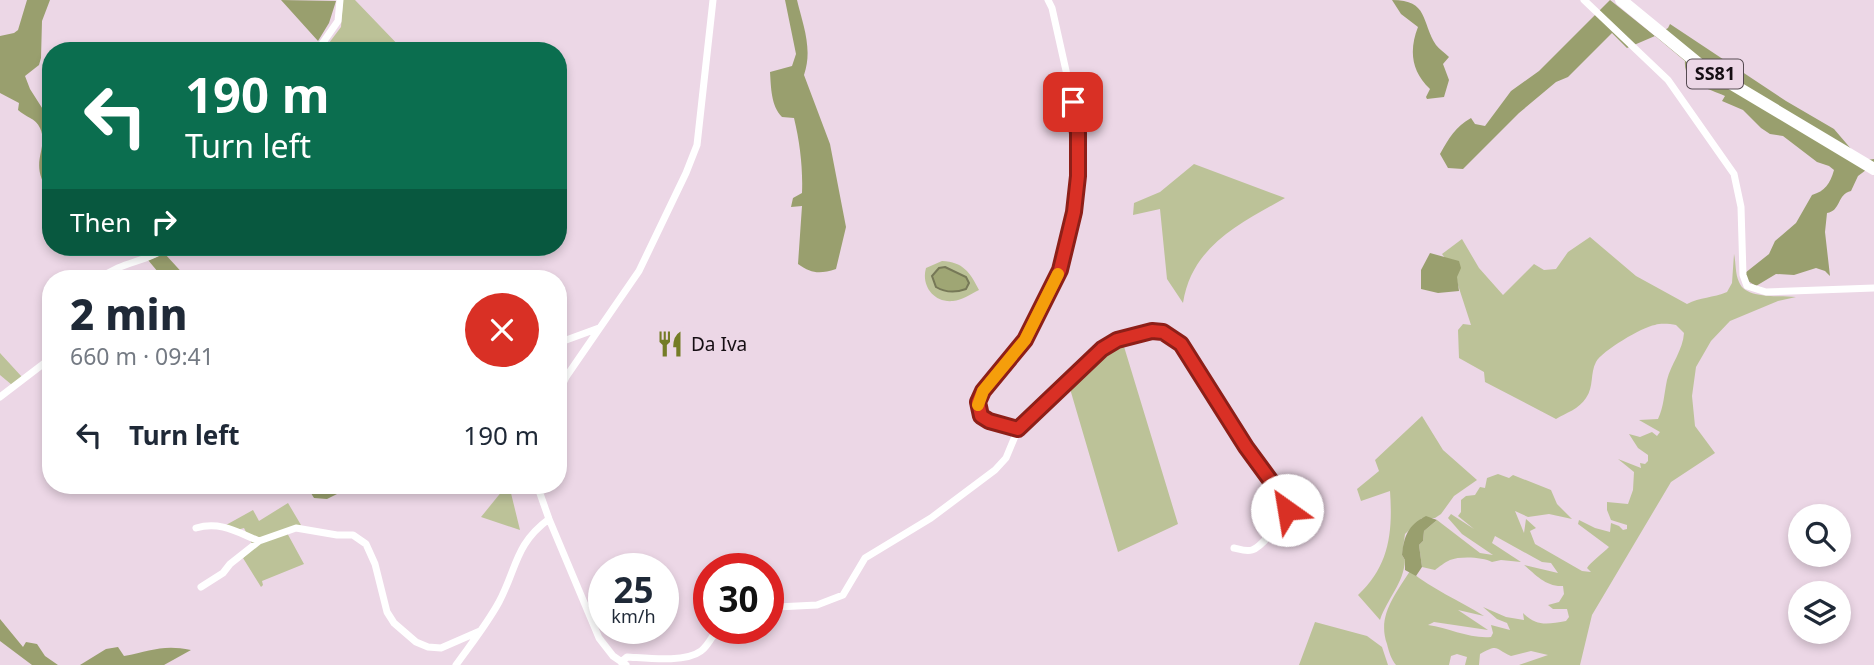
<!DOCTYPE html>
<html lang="en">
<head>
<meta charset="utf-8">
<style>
  body { margin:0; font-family:"Noto Sans",sans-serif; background:#f2f2f3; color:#1f2937; height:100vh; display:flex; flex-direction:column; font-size:26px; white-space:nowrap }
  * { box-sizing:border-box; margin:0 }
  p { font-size:23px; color:#747a83 }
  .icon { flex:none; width:38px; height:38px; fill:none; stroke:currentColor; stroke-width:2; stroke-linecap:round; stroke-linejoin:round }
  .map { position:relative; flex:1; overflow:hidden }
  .panel { position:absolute; left:42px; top:270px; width:525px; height:224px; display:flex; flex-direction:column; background:#fff; border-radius:28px; box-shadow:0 4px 10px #0003 }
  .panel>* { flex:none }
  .top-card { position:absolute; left:42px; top:42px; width:525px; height:214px; border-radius:28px; box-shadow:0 4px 10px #0003; background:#0b6e4f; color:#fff; overflow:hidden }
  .tools { position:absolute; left:1788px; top:504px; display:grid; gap:14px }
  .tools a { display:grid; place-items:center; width:63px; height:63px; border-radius:50%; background:#fff; box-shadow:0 4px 10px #0003; font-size:35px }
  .speed { position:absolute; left:588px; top:553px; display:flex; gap:14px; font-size:35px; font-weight:700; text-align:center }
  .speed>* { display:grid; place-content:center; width:91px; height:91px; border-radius:50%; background:#fff; box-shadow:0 4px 10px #0003; line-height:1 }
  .speed small { font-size:18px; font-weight:400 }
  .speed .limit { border:10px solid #d22; background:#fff; color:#111 }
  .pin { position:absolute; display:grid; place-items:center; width:60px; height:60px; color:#fff; margin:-30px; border-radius:14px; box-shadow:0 4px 10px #0006 }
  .me { position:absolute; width:77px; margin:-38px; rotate:328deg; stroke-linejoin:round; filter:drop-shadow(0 0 5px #0008) }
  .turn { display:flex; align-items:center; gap:24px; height:147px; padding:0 28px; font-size:32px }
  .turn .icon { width:91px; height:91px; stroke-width:2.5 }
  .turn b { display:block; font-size:49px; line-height:60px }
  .then { display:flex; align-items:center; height:66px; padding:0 28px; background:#0003; gap:14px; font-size:26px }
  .round { display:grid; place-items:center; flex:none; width:74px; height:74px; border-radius:37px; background:#f2f2f3 }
  .summary { display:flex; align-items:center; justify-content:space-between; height:119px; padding:0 28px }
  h1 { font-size:42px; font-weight:800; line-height:52px }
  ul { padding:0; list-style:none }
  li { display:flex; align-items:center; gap:21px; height:91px; padding:0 28px }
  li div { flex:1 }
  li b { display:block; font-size:26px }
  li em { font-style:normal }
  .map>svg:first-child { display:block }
  .green { fill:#bcc298 }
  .forest { fill:#999f6e }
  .water { fill:#9fa674; stroke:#767857; stroke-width:2 }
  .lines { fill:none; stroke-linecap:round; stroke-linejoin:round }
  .minor { stroke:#fff; stroke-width:7 }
  .trunk { stroke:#fff; stroke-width:12 }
  .route-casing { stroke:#8d1f18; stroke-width:18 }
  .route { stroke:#d93025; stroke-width:12 }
  .slow { stroke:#f59e0b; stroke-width:12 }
  .labels { text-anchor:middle; stroke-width:6; stroke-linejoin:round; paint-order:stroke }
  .shield { fill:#ecd7e6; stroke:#564a52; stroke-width:2 }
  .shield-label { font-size:18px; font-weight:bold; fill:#150e13 }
  .poi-label { font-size:19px; fill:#150e13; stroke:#ecd7e6; text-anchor:start }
</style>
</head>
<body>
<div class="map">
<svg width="1874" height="665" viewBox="0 0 1874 665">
  <rect width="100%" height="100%" fill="#ecd7e6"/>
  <path class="green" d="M343 0H355L404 51H323L341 27Z
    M1194 164 1285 198C1239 224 1192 246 1183 303L1167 279 1160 209 1133 215 1134 203 1160 192Z
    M1590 237 1636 276 1687 304C1700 297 1713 298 1727 292L1732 283 1734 254C1736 262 1735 274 1739 282 1746 300 1780 295 1796 297L1778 301 1730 321 1711 341 1696 367 1692 396 1695 426 1715 453 1671 482 1592 615 1580 665H1519L1548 655 1531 651 1511 656C1495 649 1499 643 1480 654L1479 665H1465L1467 657 1457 654 1451 656 1449 665H1396C1391 659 1389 652 1387 644 1377 616 1395 595 1410 571 1433 590 1459 600 1484 616L1458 610 1488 630 1434 622 1428 625C1449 628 1470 639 1491 637L1493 633 1491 625 1510 630 1507 623 1497 619 1483 607 1506 617 1524 620 1523 613C1537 627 1548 624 1566 621L1569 617 1567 609H1553L1548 605 1559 602 1564 594 1563 586C1546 587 1536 575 1524 565L1558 573 1551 563 1542 562 1495 536 1492 543 1521 562 1501 560 1492 562C1483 557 1460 556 1450 560 1445 562 1439 567 1435 570L1422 567 1419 545 1423 541 1424 531 1437 520 1480 553 1493 555 1462 534 1448 518 1451 514 1474 529 1458 516 1461 512V500L1466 496 1475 495 1480 487 1485 488 1487 478 1498 474 1509 478 1513 475 1551 490 1557 504 1572 519 1549 514 1528 517 1515 511 1524 533 1526 519 1536 528 1530 531 1535 544 1582 571 1591 572 1587 568C1590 563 1604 552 1609 547L1578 524 1579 520 1595 528 1610 532 1611 523 1619 526 1623 530 1627 529V525L1611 520 1607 510V502L1628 504 1633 490 1634 472 1618 459 1641 468 1640 463 1645 464 1648 461V455L1638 448 1629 434 1640 437 1652 432 1657 436 1660 432 1639 420 1658 419C1664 406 1664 394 1667 380 1671 364 1683 350 1684 333L1676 325C1670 324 1661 323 1655 325 1642 327 1602 351 1596 362 1590 373 1594 387 1586 398 1579 409 1566 413 1556 419L1485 382 1484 372 1459 358 1458 330 1463 324 1471 325 1458 285 1453 260 1445 258 1442 254 1462 239 1479 268 1503 295 1534 264 1544 270 1556 269 1568 252Z
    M942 261C963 262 970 272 979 290 971 294 962 300 953 301 933 303 921 285 926 268Z
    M1122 340 1178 524 1118 552 1068 382 1107 349Z
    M0 353 22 377 12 385 0 375Z
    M1422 416 1443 450 1477 480 1454 496 1441 514 1435 518H1422L1405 534 1402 555 1405 560C1404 583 1387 599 1380 620L1358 595C1389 566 1393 533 1390 491L1361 501 1357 489 1379 471 1375 460Z
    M507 485H509L520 530 481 517Z
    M288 503 301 525 286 531 304 564 262 581 263 585 261 587 243 558 254 548 244 528 237 530 226 525 253 510 259 521Z
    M1315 622 1367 636 1382 647 1388 665H1299Z"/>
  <path class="forest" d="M27 0H50L42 21 41 58 39 65 25 76 30 89 51 122V194C26 164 50 149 40 128 36 118 25 117 18 110L19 103 0 93V36L14 33 18 30Z
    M281 0 336 1 329 23 318 41Z
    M785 0H797C803 25 813 49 804 75L830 144 846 227 836 269C820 274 812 274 798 264L802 206 791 207 793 198 802 193C803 168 800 143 794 118L782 117C771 106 771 87 770 72L792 66 796 54Z
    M1392 0C1429 0 1421 22 1436 45 1439 49 1445 53 1449 57L1443 64 1449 80 1444 97 1427 99 1426 97 1430 89C1411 71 1409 50 1418 27L1401 14Z
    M1610 0 1655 36 1668 28 1670 24 1786 101 1834 129 1852 150 1867 160 1874 159V164L1858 176 1851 191C1837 194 1841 211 1827 213L1825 232 1830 276 1825 271 1816 268 1794 275 1776 274 1756 286 1748 281 1745 273 1769 254 1775 241 1796 223 1812 195C1825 191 1830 184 1834 170L1829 166 1817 162 1783 136 1770 134 1761 128 1743 110 1722 101 1725 96C1708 88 1683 84 1685 61L1655 36 1627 48 1612 33 1568 77 1556 82 1519 113 1463 169 1448 168 1440 154C1449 138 1455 127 1471 118L1475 124 1485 126 1511 91 1539 71Z
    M1430 253 1459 261 1461 268 1457 277 1459 291 1438 293 1421 289V270Z
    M165 254 187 278H163L148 260Z
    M306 485H335L347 489 327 499 314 498Z
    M1426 516 1437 520 1424 531 1423 541 1419 545 1422 567 1416 576 1405 570V560L1402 555C1404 536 1408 525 1426 516Z
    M0 619 23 647 26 642 37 644 45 656 58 665H32L0 641Z
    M118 647 124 656C151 651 163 644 191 650L164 665H80L106 649Z"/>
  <path class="water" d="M945 267 966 277 969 283 966 289C955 293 946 293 936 287L932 276 939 268Z"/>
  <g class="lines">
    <path class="minor" d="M1584 0 1668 80 1734 174 1741 207 1743 275 1747 286 1766 292 1874 288
      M317 51 338 21 340 0
      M101 278C122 261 148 262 166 247
      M558 343 599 328
      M558 394 566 377 639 271 686 173 697 145 713 0
      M0 397 51 358
      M1018 429 1102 349 1117 340 1151 331 1163 332 1181 344 1246 447 1284 499 1288 510C1280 521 1264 546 1252 550 1246 552 1239 549 1234 548
      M537 485 549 519 599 638 613 656 626 665
      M196 528C220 521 237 532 259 541
      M201 587 223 573 230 564 259 541 296 528 337 535H353L366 544 375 564 387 612 394 623 416 642 428 647 441 648 480 631
      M768 609 777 607 817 605 843 595 865 558 931 518 995 470 1006 458 1018 429 989 421 981 416 978 402 983 391 1025 340 1039 315 1047 295 1060 270 1074 212 1078 176V133L1073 102 1052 8 1048 0
      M621 662 627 657C646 658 685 663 701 651 708 646 713 635 718 628
      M456 665C471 644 487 624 499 602 517 568 515 544 549 519"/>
    <path class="trunk" d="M1621 0 1700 65 1874 169"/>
  </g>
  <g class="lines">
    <g class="route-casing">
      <path id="route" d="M1073 102 1078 133V176L1074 212 1060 270 1025 340 983 391 978 402 981 416 989 421 1018 429 1102 349 1117 340 1152 331 1163 332 1181 344 1246 447 1284 499 1287 510"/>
    </g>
    <use href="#route" class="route"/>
    <path class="slow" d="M978 405 983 391 1025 340 1058 274"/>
  </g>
  <defs>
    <g id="restaurant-bare" transform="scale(2.1)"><path d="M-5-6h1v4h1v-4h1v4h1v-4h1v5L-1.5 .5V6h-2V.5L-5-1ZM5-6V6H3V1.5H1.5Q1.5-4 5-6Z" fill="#747c26" stroke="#ecd7e6" stroke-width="2.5" paint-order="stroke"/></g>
  </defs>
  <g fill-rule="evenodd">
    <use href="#restaurant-bare" x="670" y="344"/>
  </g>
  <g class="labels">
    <rect class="shield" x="1687" y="59.5" width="56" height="29" rx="5"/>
    <g class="shield-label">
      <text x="1715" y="80">SS81</text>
    </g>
    <g class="poi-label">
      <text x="691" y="351">Da Iva</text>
    </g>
  </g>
</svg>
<div class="tools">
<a><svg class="icon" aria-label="search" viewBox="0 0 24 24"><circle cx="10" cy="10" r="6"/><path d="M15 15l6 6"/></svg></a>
<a><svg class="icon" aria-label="layers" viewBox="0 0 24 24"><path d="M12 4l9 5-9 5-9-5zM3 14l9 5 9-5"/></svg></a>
</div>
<div class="speed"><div>25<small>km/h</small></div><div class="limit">30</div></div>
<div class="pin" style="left:1073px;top:102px;background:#d93025"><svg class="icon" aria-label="arrive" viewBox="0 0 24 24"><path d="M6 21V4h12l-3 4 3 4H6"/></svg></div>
<svg class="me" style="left:1287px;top:510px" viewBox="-20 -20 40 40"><circle r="19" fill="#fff"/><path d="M0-13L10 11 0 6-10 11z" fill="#d93025"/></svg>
<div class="top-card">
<div class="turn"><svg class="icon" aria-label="left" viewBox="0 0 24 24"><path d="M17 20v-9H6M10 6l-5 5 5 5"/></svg><div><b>190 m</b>Turn left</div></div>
<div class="then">Then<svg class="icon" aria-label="right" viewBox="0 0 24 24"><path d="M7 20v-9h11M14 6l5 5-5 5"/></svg></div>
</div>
<section class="panel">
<div class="summary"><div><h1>2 min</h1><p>660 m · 09:41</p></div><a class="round" style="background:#d93025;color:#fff"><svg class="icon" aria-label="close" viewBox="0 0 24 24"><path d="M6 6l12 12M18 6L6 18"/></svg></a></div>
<ul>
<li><svg class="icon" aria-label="left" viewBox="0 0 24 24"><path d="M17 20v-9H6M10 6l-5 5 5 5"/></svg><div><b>Turn left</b></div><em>190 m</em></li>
</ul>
</section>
</div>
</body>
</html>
